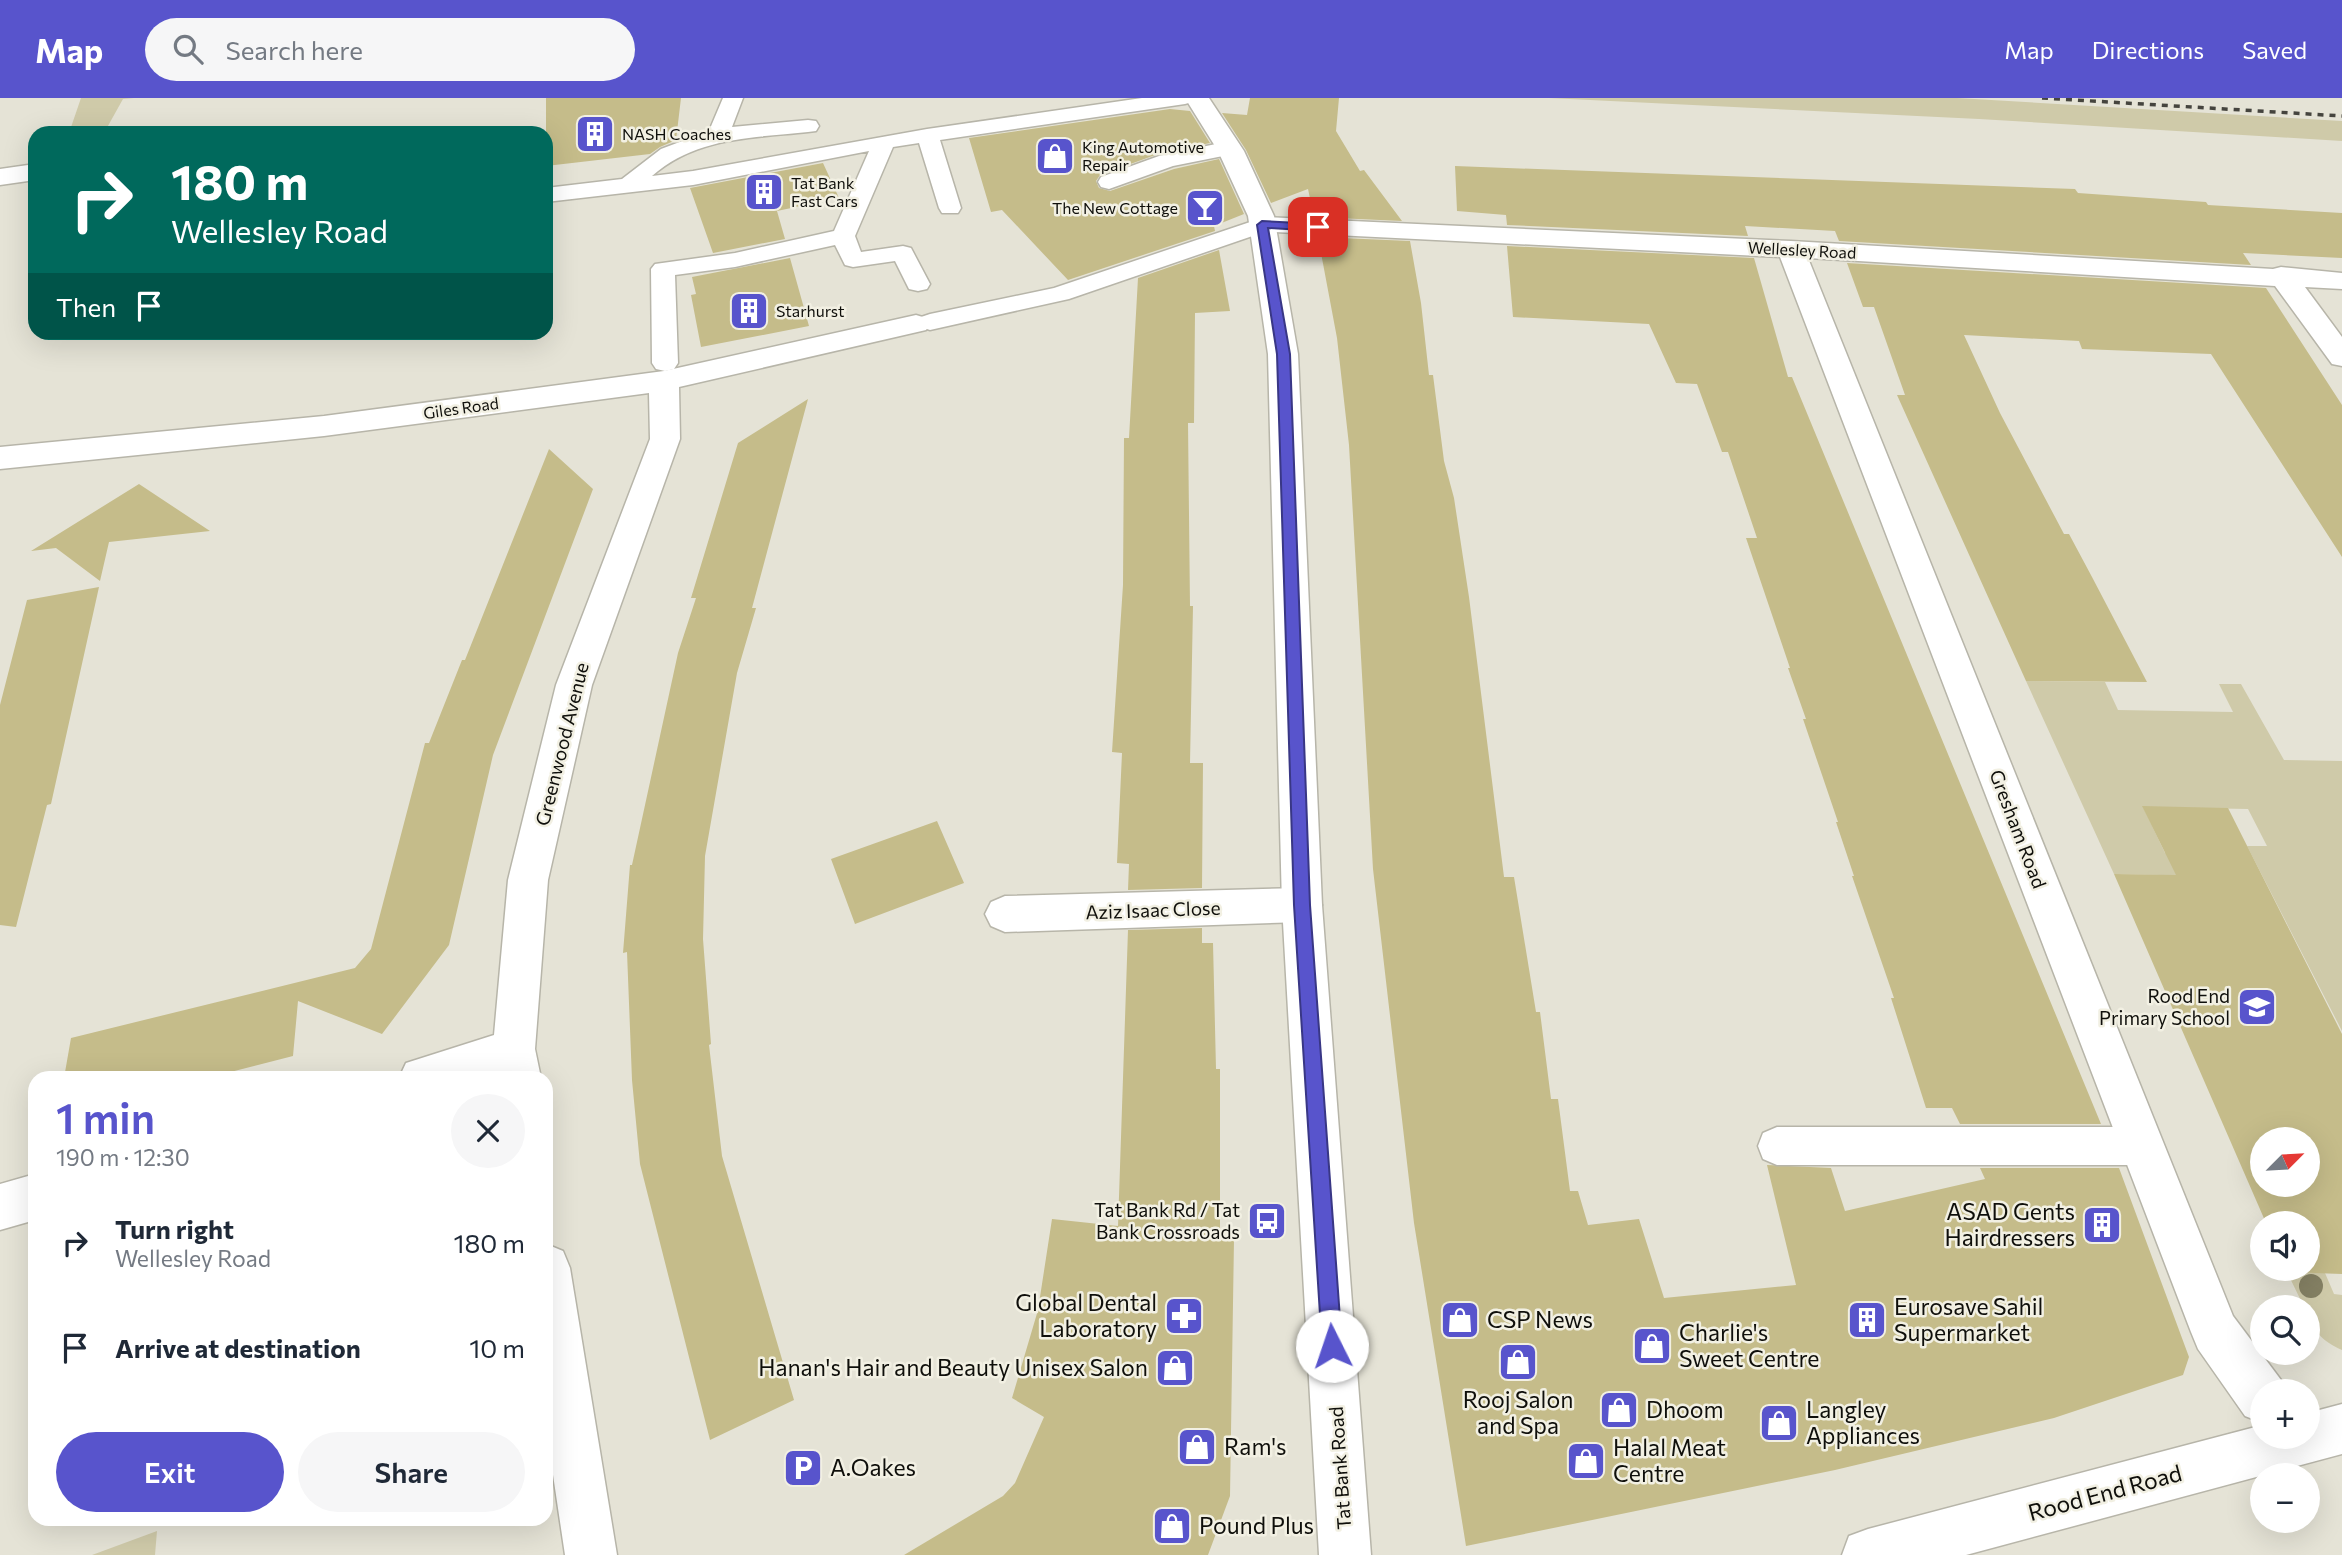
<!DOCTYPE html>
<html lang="en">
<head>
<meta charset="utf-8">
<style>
  body { margin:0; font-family:Commissioner,sans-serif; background:#f6f6f7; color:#1f2937; height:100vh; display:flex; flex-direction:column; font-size:26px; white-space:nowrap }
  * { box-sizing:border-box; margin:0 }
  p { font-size:23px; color:#747a83 }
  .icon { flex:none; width:38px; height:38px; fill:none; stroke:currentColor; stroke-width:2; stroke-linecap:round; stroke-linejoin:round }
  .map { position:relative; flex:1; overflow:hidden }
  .drawer { position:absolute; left:28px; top:973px; width:525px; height:455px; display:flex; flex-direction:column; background:#fff; border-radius:21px; box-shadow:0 7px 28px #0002 }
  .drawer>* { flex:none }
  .guide { position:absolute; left:28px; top:28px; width:525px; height:214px; border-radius:21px; box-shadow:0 7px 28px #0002; background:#00695c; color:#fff; overflow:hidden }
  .needle { width:46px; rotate:66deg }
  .tools { position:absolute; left:2250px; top:1029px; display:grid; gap:14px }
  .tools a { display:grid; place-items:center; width:70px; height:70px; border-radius:50%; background:#fff; box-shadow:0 7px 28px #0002; font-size:35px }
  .pin { position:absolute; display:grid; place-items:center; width:60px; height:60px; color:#fff; margin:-30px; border-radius:14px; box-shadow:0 4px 10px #0006 }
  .me { position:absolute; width:77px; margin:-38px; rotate:356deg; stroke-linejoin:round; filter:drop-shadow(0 0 5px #0008) }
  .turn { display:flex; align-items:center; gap:24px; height:147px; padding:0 28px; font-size:32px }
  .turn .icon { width:91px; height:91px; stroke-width:2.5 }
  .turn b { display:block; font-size:49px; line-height:60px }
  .then { display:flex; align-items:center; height:66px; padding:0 28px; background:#0003; gap:14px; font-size:26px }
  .round { display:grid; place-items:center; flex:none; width:74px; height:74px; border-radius:37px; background:#f6f6f7 }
  .head { display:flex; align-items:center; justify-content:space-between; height:119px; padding:0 28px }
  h1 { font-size:42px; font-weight:600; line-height:52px; color:#5854cc }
  .action { display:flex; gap:14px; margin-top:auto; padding:14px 28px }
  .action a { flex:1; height:80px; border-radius:42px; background:#5854cc; color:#fff; font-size:28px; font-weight:600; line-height:80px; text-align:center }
  .action a+a { background:#f6f6f7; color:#1f2937 }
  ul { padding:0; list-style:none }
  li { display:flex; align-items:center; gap:21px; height:105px; padding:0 28px }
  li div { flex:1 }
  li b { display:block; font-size:26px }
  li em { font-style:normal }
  header { display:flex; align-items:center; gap:42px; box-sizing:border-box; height:98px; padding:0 35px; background:#5854cc; color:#fff }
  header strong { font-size:33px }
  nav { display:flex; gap:38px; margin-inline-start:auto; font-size:24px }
  .search { width:490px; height:63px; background:#f6f6f7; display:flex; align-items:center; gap:18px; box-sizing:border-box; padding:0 24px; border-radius:38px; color:#747a83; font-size:26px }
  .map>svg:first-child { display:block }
  .green { fill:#cfcaa9 }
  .building { fill:#c5bc8a; fill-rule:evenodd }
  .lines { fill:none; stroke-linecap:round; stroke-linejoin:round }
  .lane-casing { stroke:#b7b5a9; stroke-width:3 }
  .street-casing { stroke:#b7b5a9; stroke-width:3 }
  .secondary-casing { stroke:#b7b5a9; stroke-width:3 }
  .lane { fill:#fff; fill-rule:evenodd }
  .street { fill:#fff; fill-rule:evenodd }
  .secondary { fill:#fff; fill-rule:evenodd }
  .rail { stroke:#45443e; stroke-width:3.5; stroke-dasharray:6 6; stroke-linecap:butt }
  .tree { fill:#858164 }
  .route { fill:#5854cc; stroke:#393785; stroke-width:2 }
  .labels { text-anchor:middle; stroke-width:5; stroke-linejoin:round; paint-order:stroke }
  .far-poi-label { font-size:16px; fill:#0f0f0b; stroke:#f2f0e3; text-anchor:start }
  .far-street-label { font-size:16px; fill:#0f0f0b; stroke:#f2f0e3 }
  .street-label { font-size:19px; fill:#0f0f0b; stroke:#f2f0e3 }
  .poi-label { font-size:19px; fill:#0f0f0b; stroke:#f2f0e3; text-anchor:end }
  .near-poi-label { font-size:23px; fill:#0f0f0b; stroke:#f2f0e3; text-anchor:start }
  .near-street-label { font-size:23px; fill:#0f0f0b; stroke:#f2f0e3 }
</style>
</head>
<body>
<header>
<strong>Map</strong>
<div class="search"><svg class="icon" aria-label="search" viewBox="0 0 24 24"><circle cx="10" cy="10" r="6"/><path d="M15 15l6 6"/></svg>Search here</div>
<nav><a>Map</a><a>Directions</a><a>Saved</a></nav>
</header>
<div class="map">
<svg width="2342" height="1457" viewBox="0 0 2342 1457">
  <rect width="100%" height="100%" fill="#e5e3d6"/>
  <path class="green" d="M81 0H134L123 1 104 35H69Z
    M1549 0H1957L2342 23V43L1979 21Z
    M2026 583 2105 584 2118 612 2233 614 2219 586H2241L2284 662 2342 663V933L2247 748H2267L2248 711 2143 709 2165 755 2198 756 2208 778 2114 776Z
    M2287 1174 2325 1175 2334 1196 2342 1197V1252C2324 1244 2308 1231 2308 1209H2304Z
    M157 1433 155 1457H92Z"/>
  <path class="building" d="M546 0H681L676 42 660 49 650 56 546 68Z
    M1250 0H1339L1336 33 1360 73 1364 72 1402 123 1314 119 1308 91 1271 105 1246 52 1222 15 1247 17Z
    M1170 11 1190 13 1210 45 1158 56 1100 77 1096 83 1099 90 1110 93 1174 71 1219 61 1244 116 1214 128 1215 133 1068 182 1002 112 991 114 969 40Z
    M823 65 839 100 777 113 785 141 713 155 690 90Z
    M1455 68 2075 91 2078 95 2206 104 2208 107 2342 115V160L2243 155 2251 167 1839 143 1835 133 1745 128 1748 138 1507 127 1506 117 1457 113Z
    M1318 139 1410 143 1421 205 1429 277H1433L1444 363 1454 400 1469 499 1504 779H1514L1536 914H1540L1551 1001H1558L1570 1093H1578L1588 1127 1639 1121 1664 1200 1796 1187 1767 1067 1831 1070 1845 1113 1985 1081 1980 1070H2119L2189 1259 2183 1277 2054 1320 1835 1372 1466 1448 1414 1125 1373 771 1349 347 1337 240Z
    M1507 148 1754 160 1788 279H1792L2101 1026H1960L1952 1010H1926L1891 900H1894L1852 778H1854L1836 724H1838L1803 621H1806L1788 570H1790L1746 440H1757L1728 354H1722L1697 286 1676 285 1649 226 1513 219Z
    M1219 152 1230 213 1195 215 1194 325H1188L1190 508H1193L1190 665H1203L1202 790 1128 792 1129 766 1117 765 1122 655 1112 654 1123 487 1124 340H1129L1138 180Z
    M790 160 809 228 701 249 691 197 696 196 692 179Z
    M1847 165 2266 190 2342 307V459L2211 256 2082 251 2079 243 1964 237 2000 315 2064 436H2069L2092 479 2147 584 2026 583 1897 297H1905L1874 209H1863Z
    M808 301 752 510H756L737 575 705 758 703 841 711 946 709 947 722 1058 794 1302 710 1342 640 1066 632 982 627 854 623 855 630 767H632L678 555 696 500H691L738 345Z
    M549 351 593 391 493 657 449 847 382 936 298 903 293 958 207 980H64L71 940 355 870 371 851 425 645H429L462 562H465Z
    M139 386 210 433 109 444 100 483 56 450 31 453Z
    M99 489 51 706 47 707 16 829 0 827V607L27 502Z
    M2142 708 2228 710 2342 936V1176L2287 1174 2285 1171H2308V1125H2266L2114 776 2176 777ZM2263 1041H2308V1087H2263Z
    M937 723 964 785 855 826 831 761Z
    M1202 830V845H1213L1216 971H1220V1139L1234 1141 1230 1398 1208 1457H904L1003 1398 1015 1385 1044 1319 1012 1300 1038 1212 1052 1121 1118 1128 1128 832Z"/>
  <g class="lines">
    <g class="lane-casing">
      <path id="lane" d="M723 0H743L732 29 808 22 816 23 819 28 816 33 808 34C752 40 696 39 652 78L693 73 927 31 1142 0H1195L1192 4 1185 6 940 42 961 110 958 115H942L939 110 919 45 893 49 855 138 861 154 903 148 911 150 930 186 927 191 918 193 909 191 895 163 853 169 845 167 835 147 735 169 675 177 678 265 674 271 665 273 656 271 652 265 651 171 655 166 735 155 834 133 869 53 693 87 546 104V90L622 81 661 51 709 33Z
        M1230 43 1238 45 1241 50 1238 55 1173 68 1109 91 1101 89 1098 84 1101 79 1159 58Z
        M1262 120 1270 122 1274 127 1270 132 1069 201 930 232 921 229 918 224 921 219 930 216 1054 190Z
        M1777 1029H2142L2156 1035 2161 1048 2156 1061 2142 1067H1777L1763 1061 1758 1048 1763 1035Z"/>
    </g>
    <g class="street-casing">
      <path id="street" d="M35 66V82L0 87V71Z
        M1262 119 1791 143 2273 171 2281 169 2342 175V191L2305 189 2342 239V268L2332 266 2275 188 1808 160 2233 1218 2281 1282 2285 1293H2263V1325L2245 1318 2198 1251 2191 1234 1780 159 1253 133 1249 127 1253 121Z
        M916 217 926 220 930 226 926 232 679 289 680 341 592 587 548 782 535 951 541 980H497V976L486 980H399L406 965 494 937 508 782 556 587 650 341 649 295 324 338 0 371V349L324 318 664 273Z
        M1302 790 1316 795 1322 807 1316 819 1302 824 1005 834 991 828 985 816 991 804 1005 798Z
        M35 1076V1122L0 1132V1086Z
        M546 1146 563 1153 570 1170 617 1457H565L546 1330Z"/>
    </g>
    <g class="secondary-casing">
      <path id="secondary" d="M1185 0H1209L1244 53 1274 118 1298 256 1322 807 1371 1457H1319L1282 807 1268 256 1248 118 1218 53Z
        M2342 1306V1356L1966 1457H1842L1849 1438 1868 1431 2263 1327V1339H2308V1315Z"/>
    </g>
    <use href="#lane" class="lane"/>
    <use href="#street" class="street"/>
    <use href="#secondary" class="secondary"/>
    <path class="rail" d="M2042 0 2342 18"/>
  </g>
  <circle class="tree" cx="2311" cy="1188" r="12"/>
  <path class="route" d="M1262 123 1318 126 1323 129 1318 133 1268 130 1290 256 1310 807 1342 1248 1339 1255 1332 1258 1325 1255 1322 1248 1294 807 1277 256 1257 127Z"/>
  <defs>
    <g id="building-square" transform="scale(2.0125)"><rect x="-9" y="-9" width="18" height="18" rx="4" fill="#5854cc" stroke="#f2f0e3"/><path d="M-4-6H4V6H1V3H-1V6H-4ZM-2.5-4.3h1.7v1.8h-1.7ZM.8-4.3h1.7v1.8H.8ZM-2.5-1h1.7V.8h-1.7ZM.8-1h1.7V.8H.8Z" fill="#fff"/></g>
    <g id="shop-square" transform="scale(2.0125)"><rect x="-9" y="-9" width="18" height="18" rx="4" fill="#5854cc" stroke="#f2f0e3"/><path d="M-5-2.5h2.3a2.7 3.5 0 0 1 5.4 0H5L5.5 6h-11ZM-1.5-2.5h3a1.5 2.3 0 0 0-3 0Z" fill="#fff"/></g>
    <g id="bar-square" transform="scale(2.0125)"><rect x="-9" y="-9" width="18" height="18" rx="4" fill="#5854cc" stroke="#f2f0e3"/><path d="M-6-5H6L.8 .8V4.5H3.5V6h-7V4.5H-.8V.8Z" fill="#fff"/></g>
    <g id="school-square" transform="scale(2.0125)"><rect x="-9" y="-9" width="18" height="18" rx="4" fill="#5854cc" stroke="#f2f0e3"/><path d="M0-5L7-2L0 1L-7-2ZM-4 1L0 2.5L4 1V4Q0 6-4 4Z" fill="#fff"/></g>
    <g id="bus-square" transform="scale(2.0125)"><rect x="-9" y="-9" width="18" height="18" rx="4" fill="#5854cc" stroke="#f2f0e3"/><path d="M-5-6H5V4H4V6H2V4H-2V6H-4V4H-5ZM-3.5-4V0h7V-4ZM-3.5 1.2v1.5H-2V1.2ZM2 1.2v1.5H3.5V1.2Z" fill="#fff"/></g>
    <g id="pharmacy-square" transform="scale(2.0125)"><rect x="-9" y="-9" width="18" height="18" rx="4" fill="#5854cc" stroke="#f2f0e3"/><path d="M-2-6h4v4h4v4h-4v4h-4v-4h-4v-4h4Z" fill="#fff"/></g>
    <g id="parking-square" transform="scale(2.0125)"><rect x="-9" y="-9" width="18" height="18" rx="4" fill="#5854cc" stroke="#f2f0e3"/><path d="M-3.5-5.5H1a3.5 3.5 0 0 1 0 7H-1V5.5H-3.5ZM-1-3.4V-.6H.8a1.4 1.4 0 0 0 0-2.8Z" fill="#fff"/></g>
  </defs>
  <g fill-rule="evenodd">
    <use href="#building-square" x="595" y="36"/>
    <use href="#shop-square" x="1055" y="58"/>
    <use href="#building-square" x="764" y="94"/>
    <use href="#bar-square" x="1205" y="110"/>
    <use href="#building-square" x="749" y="213"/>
    <use href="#school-square" x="2257" y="909"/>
    <use href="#bus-square" x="1267" y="1123"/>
    <use href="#building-square" x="2102" y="1127"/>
    <use href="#pharmacy-square" x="1184" y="1218"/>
    <use href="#shop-square" x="1460" y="1222"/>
    <use href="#building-square" x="1867" y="1222"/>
    <use href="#shop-square" x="1652" y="1248"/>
    <use href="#shop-square" x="1518" y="1264"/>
    <use href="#shop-square" x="1175" y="1270"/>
    <use href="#shop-square" x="1619" y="1312"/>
    <use href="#shop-square" x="1779" y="1325"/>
    <use href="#shop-square" x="1197" y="1349"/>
    <use href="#shop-square" x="1586" y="1363"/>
    <use href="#parking-square" x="803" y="1370"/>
    <use href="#shop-square" x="1172" y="1428"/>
  </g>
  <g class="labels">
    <g class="far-poi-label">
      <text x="622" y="42">NASH Coaches</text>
      <text x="1082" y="55">King Automotive<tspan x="1082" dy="18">Repair</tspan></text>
      <text x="791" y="91">Tat Bank<tspan x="791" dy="18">Fast Cars</tspan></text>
      <text x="1178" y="116" text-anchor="end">The New Cottage</text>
      <text x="776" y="219">Starhurst</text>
    </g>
    <g class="far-street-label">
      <text transform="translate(1802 152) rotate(3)" y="6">Wellesley Road</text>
      <text transform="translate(461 310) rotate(-8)" y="6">Giles Road</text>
    </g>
    <g class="street-label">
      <text transform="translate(562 646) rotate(-76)" y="7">Greenwood Avenue</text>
      <text transform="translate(2018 731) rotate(69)" y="7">Gresham Road</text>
      <text transform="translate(1153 812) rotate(-2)" y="7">Aziz Isaac Close</text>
      <text transform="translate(1340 1370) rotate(-94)" y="7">Tat Bank Road</text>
    </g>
    <g class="poi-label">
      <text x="2230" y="905">Rood End<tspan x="2230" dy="22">Primary School</tspan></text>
      <text x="1240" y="1119">Tat Bank Rd / Tat<tspan x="1240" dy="22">Bank Crossroads</tspan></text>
    </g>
    <g class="near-poi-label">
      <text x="2075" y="1122" text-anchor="end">ASAD Gents<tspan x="2075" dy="26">Hairdressers</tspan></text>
      <text x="1157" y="1213" text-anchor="end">Global Dental<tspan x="1157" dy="26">Laboratory</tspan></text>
      <text x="1894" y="1217">Eurosave Sahil<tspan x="1894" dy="26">Supermarket</tspan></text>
      <text x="1487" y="1230">CSP News</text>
      <text x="1679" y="1243">Charlie's<tspan x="1679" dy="26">Sweet Centre</tspan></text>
      <text x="1148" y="1278" text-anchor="end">Hanan's Hair and Beauty Unisex Salon</text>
      <text x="1518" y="1310" text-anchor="middle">Rooj Salon<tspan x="1518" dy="26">and Spa</tspan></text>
      <text x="1646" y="1320">Dhoom</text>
      <text x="1806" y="1320">Langley<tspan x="1806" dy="26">Appliances</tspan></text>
      <text x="1224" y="1357">Ram's</text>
      <text x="1613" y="1358">Halal Meat<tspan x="1613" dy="26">Centre</tspan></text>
      <text x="830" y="1378">A.Oakes</text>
      <text x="1199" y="1436">Pound Plus</text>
    </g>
    <g class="near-street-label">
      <text transform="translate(2105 1395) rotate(-15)" y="8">Rood End Road</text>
    </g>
  </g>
</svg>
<div class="tools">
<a><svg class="needle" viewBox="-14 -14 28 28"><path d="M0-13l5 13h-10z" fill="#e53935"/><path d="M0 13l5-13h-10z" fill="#747a83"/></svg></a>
<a><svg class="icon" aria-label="sound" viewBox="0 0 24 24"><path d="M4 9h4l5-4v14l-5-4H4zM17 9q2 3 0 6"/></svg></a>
<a><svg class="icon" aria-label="search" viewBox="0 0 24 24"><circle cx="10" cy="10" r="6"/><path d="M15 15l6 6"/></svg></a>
<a>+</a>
<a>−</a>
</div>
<div class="pin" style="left:1318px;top:129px;background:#d93025"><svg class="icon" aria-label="arrive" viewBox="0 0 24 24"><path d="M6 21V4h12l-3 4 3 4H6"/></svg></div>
<svg class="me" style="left:1332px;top:1248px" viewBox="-20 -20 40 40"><circle r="19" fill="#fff"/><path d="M0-13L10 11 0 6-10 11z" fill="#5854cc"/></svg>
<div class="guide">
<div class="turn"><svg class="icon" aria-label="right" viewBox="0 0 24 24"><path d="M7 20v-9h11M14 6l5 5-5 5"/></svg><div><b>180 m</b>Wellesley Road</div></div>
<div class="then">Then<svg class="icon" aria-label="arrive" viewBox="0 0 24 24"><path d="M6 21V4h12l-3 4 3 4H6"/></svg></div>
</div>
<section class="drawer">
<div class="head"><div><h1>1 min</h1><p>190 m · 12:30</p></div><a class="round"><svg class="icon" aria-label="close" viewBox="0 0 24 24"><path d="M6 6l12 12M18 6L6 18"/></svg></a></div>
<ul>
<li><svg class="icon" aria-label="right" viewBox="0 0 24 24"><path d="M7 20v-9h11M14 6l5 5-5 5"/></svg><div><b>Turn right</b><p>Wellesley Road</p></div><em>180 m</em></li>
<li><svg class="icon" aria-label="arrive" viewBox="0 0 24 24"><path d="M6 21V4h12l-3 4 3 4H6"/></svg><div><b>Arrive at destination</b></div><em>10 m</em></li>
</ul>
<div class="action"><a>Exit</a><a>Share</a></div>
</section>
</div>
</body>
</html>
